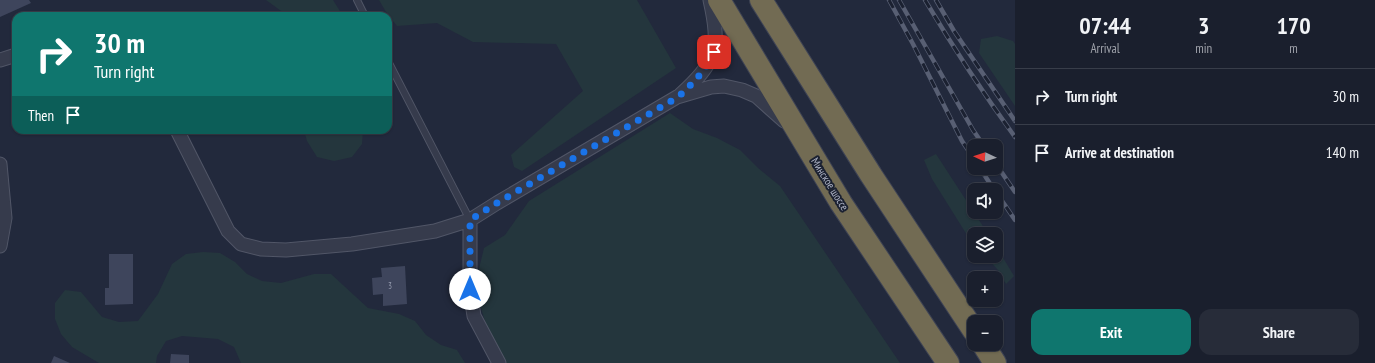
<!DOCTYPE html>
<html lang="en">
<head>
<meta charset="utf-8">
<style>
  body { margin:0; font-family:"PT Sans Narrow",sans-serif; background:#272c39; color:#f1f3f6; height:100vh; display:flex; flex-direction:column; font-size:15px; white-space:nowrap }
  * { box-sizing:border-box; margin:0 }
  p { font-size:13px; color:#9fa2aa }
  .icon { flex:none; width:22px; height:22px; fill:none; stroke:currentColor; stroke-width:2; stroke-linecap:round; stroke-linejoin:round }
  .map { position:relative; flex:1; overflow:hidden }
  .side { display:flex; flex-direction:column; background:#1a1f2d; width:360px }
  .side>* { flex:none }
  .hud { position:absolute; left:12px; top:12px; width:380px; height:122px; border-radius:12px; box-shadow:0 1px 3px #0004,0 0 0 1px #383d49; background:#0f766e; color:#fff; overflow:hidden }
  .needle { width:26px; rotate:274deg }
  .controls { position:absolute; left:967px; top:139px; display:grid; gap:8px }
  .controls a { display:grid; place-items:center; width:36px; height:36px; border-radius:8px; background:#1a1f2d; box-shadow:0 1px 3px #0004,0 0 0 1px #383d49; font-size:20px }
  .pin { position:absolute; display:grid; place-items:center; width:34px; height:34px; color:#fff; margin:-17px; border-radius:8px; box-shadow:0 2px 6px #0006 }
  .me { position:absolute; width:44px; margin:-22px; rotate:0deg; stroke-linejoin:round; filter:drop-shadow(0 0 3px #0008) }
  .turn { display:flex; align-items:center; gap:14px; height:84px; padding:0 16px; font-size:18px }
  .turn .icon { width:52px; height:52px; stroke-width:2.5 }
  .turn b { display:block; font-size:28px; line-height:34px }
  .then { display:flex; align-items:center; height:38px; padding:0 16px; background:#0003; gap:8px; font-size:15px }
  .eta { display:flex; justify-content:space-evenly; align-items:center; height:68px; text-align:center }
  .eta b { font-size:24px; font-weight:600; line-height:28px }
  .cta { display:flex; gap:8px; margin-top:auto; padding:8px 16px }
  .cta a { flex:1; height:46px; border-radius:12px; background:#0f766e; color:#fff; font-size:16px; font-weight:600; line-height:46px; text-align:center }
  .cta a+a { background:#272c39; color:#f1f3f6 }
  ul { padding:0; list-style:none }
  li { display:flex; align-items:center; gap:12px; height:56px; padding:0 16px; border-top:1px solid #383d49 }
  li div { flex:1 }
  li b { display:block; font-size:15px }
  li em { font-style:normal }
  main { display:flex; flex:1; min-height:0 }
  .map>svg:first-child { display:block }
  .green { fill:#24363d }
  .building { fill:#3e455c }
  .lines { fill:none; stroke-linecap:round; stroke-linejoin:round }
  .lane-casing { stroke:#515667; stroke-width:8 }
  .street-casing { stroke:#515667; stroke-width:15 }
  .highway-casing { stroke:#3e4354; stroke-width:24 }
  .lane { stroke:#363b4c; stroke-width:6 }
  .street { stroke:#363b4c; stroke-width:13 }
  .highway { stroke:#726b53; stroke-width:22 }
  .rail-casing { stroke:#585f73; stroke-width:4.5 }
  .rail { stroke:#1b2131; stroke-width:3; stroke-dasharray:9; stroke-linecap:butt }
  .route { stroke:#1a73e8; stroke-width:7; stroke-dasharray:0 12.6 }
  .labels { text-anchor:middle; stroke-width:4; stroke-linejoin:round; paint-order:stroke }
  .number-label { font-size:9px; fill:#949aad }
  .street-label { font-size:11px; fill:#b1b6c8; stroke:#1b2131 }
</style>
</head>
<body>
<main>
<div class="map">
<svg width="1015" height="363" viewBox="0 0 1015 363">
  <rect width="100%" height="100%" fill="#22293c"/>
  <path class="green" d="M266 0H333L343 16H288Z
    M379 0H637L676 68 522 171 514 167 511 155 583 91 556 44 473 42 437 23 397 26 386 12Z
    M997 36 1013 41 1015 44V106L979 53 981 39Z
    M670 113 693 129 717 138 740 150 758 168 780 186 900 363H505C490 335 476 308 478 276 479 267 482 257 484 248L505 235 529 201Z
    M304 130H363L362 144 352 157 334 161 317 157 307 141Z
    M936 154 988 234H974V244L967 235 932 179 924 160Z
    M996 246 1014 276 1006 284 998 270 985 256H996Z
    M203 252 220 253 235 262 247 274 262 281 281 283 314 274H331L368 308 399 314 415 321 426 335 441 345 457 350 465 363H241L234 347 218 339 182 336 166 341 157 356 156 363H99L72 347 61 334 55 319V303L65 290 81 292 102 317 119 322 138 321 158 294 172 264 186 254Z"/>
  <path class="building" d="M0 0H29L31 3 0 17Z
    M109 254H133V304L105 305V288H109Z
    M405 266 407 304 383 306V294L373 295 372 278 382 277 381 268Z
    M171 354 189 355V363H170Z
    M54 356 70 363H51Z"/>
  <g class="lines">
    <g class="lane-casing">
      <path id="lane" d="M357 0 365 16
        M388 61 470 220"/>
    </g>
    <g class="street-casing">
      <path id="street" d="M0 60 16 55
        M680 95C716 62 721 49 710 0
        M177 130 228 231 241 244 261 249 286 250 352 244 435 231 470 220 497 203 677 97 711 87 724 86 742 90 756 96 784 121
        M0 164 5 218 0 246
        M470 220V289L474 316 499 363"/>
    </g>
    <g class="highway-casing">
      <path id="highway" d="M719 0 841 203 948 363
        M761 0 871 175 974 331
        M983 344 995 363"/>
    </g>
    <use href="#lane" class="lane"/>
    <use href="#street" class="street"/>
    <use href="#highway" class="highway"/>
    <g class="rail-casing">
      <path id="rail" d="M889 0 913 44 962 141 974 159
        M899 0 973 130 984 146
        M925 0C953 47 983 93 1015 137
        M936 0 954 31 1015 121
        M996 164 1015 192
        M980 168 994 190
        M996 192 1015 220"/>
    </g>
    <use href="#rail" class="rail"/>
  </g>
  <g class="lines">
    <path class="route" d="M470 289V220L497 203 678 97C693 83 705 72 714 52"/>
  </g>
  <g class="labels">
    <g class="number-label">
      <text x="390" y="289">3</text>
    </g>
    <g class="street-label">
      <text transform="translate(830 184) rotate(58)" y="4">Минское шоссе</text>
    </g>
  </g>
</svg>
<div class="controls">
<a><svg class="needle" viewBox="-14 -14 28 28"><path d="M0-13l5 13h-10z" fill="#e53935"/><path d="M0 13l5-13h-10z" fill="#9fa2aa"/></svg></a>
<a><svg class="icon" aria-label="sound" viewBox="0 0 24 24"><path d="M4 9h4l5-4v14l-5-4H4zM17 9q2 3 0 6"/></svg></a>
<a><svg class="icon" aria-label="layers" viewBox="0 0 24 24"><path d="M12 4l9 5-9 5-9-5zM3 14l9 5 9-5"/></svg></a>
<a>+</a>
<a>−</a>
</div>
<div class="pin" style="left:714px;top:52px;background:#d93025"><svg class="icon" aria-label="arrive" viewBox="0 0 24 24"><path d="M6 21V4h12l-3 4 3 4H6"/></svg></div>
<svg class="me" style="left:470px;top:289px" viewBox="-20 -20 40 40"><circle r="19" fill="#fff"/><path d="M0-13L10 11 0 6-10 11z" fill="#1a73e8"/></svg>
<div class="hud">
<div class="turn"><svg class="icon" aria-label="right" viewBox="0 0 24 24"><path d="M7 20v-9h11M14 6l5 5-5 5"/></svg><div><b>30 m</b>Turn right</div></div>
<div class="then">Then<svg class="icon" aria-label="arrive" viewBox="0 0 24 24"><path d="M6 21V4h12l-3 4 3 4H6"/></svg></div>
</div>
</div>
<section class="side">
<div class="eta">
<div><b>07:44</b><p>Arrival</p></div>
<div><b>3</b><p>min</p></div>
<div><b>170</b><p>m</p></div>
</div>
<ul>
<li><svg class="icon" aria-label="right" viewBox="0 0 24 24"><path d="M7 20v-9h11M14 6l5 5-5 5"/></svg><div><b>Turn right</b></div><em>30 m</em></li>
<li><svg class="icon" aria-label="arrive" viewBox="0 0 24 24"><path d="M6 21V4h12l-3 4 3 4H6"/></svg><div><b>Arrive at destination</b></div><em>140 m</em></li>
</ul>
<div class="cta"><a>Exit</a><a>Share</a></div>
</section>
</main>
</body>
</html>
